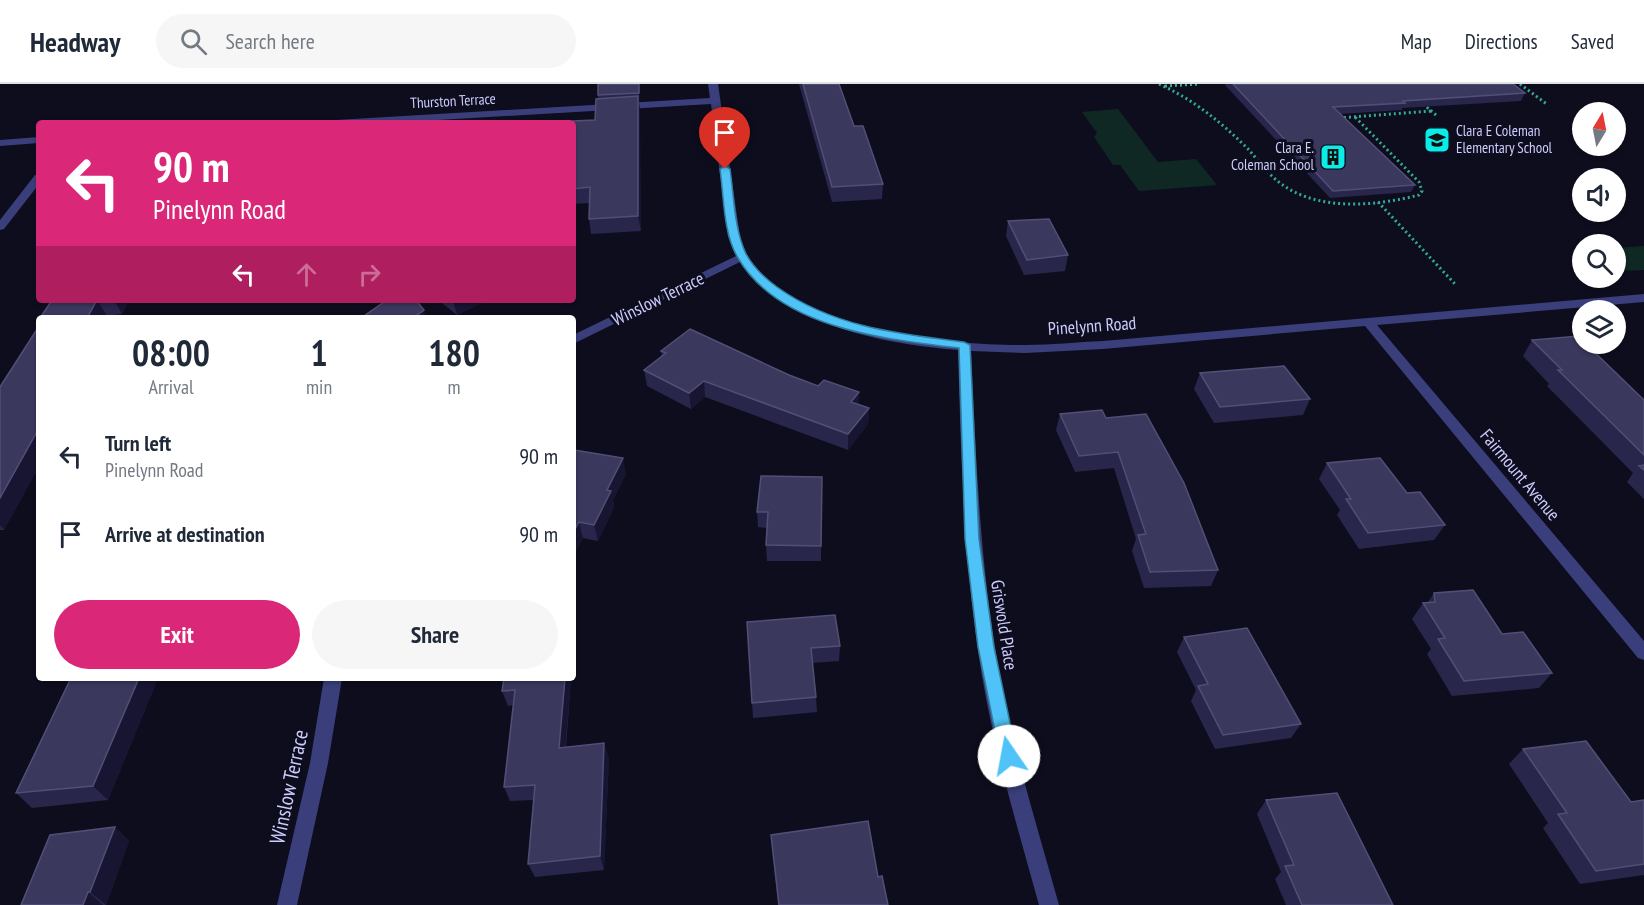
<!DOCTYPE html>
<html lang="en">
<head>
<meta charset="utf-8">
<style>
  body { margin:0; font-family:"PT Sans Narrow",sans-serif; background:#f6f6f7; color:#1f2937; height:100vh; display:flex; flex-direction:column; font-size:22px; white-space:nowrap }
  * { box-sizing:border-box; margin:0 }
  p { font-size:20px; color:#747a83 }
  .icon { flex:none; width:33px; height:33px; fill:none; stroke:currentColor; stroke-width:2; stroke-linecap:round; stroke-linejoin:round }
  .map { position:relative; flex:1; overflow:hidden }
  .panel { position:absolute; left:36px; top:231px; width:540px; height:366px; display:flex; flex-direction:column; background:#fff; border-radius:6px; box-shadow:0 2px 4px #0004 }
  .panel>* { flex:none }
  .top-card { position:absolute; left:36px; top:36px; width:540px; height:183px; border-radius:6px; box-shadow:0 2px 4px #0004; background:#db2777; color:#fff; overflow:hidden }
  .needle { width:39px; rotate:10deg }
  .tools { position:absolute; left:1572px; top:18px; display:grid; gap:12px }
  .tools a { display:grid; place-items:center; width:54px; height:54px; border-radius:50%; background:#fff; box-shadow:0 2px 4px #0004; font-size:30px }
  .pin { position:absolute; display:grid; place-items:center; width:51px; height:51px; color:#fff; margin:-62px -26px; border-radius:50% 50% 50% 0; rotate:-45deg; box-shadow:0 0 6px #0007 }
  .pin .icon { rotate:45deg }
  .me { position:absolute; width:66px; margin:-33px; rotate:348deg; stroke-linejoin:round; filter:drop-shadow(0 0 4px #0008) }
  .turn { display:flex; align-items:center; gap:21px; height:126px; padding:0 18px; font-size:27px }
  .turn .icon { width:78px; height:78px; stroke-width:2.5 }
  .turn b { display:block; font-size:42px; line-height:51px }
  .lanes { display:flex; align-items:center; height:57px; padding:0 18px; background:#0003; justify-content:center; gap:30px; direction:ltr }
  .lanes .off { opacity:.35 }
  .eta { display:flex; justify-content:space-evenly; align-items:center; height:102px; text-align:center }
  .eta b { font-size:36px; font-weight:700; line-height:42px }
  .button { display:flex; gap:12px; margin-top:auto; padding:12px 18px }
  .button a { flex:1; height:69px; border-radius:36px; background:#db2777; color:#fff; font-size:24px; font-weight:700; line-height:69px; text-align:center }
  .button a+a { background:#f6f6f7; color:#1f2937 }
  ul { padding:0; list-style:none }
  li { display:flex; align-items:center; gap:18px; height:78px; padding:0 18px }
  li div { flex:1 }
  li b { display:block; font-size:22px }
  li em { font-style:normal }
  header { display:flex; align-items:center; gap:36px; box-sizing:border-box; height:84px; padding:0 30px; background:#fff; border-bottom:2px solid #e0e1e3 }
  header strong { font-size:28px }
  nav { display:flex; gap:33px; margin-inline-start:auto; font-size:21px }
  .search { width:420px; height:54px; background:#f6f6f7; display:flex; align-items:center; gap:15px; box-sizing:border-box; padding:0 21px; border-radius:33px; color:#747a83; font-size:22px }
  .map>svg:first-child { display:block }
  .green { fill:#102824 }
  .lines { fill:none; stroke-linecap:round; stroke-linejoin:round }
  .path { stroke:#32ab96; stroke-width:3; stroke-dasharray:2 3; stroke-linecap:butt }
  .street { fill:#3a3f7b; fill-rule:evenodd }
  .wall { fill:#29264b }
  .shaded-wall { fill:#171531 }
  .building { fill:#3b385e; stroke:#524f77; stroke-width:1.5 }
  .route { fill:#4fc3f7; stroke:#337fa1; stroke-width:1.5 }
  .labels { text-anchor:middle; stroke-width:6; stroke-linejoin:round; paint-order:stroke }
  .far-street-label { font-size:15px; fill:#ccccfd; stroke:#0e0d1e }
  .far-poi-label { font-size:15px; fill:#ccccfd; stroke:#0e0d1e; text-anchor:start }
  .street-label { font-size:18px; fill:#ccccfd; stroke:#0e0d1e }
  .near-street-label { font-size:21px; fill:#ccccfd; stroke:#0e0d1e }
</style>
</head>
<body>
<header>
<strong>Headway</strong>
<div class="search"><svg class="icon" aria-label="search" viewBox="0 0 24 24"><circle cx="10" cy="10" r="6"/><path d="M15 15l6 6"/></svg>Search here</div>
<nav><a>Map</a><a>Directions</a><a>Saved</a></nav>
</header>
<div class="map">
<svg width="1644" height="821" viewBox="0 0 1644 821">
  <rect width="100%" height="100%" fill="#0e0d1e"/>
  <path class="green" d="M1118 25 1158 78 1196 75 1217 101 1139 107 1120 81H1113L1094 53 1097 49 1082 28Z
    M1644 162V186L1616 187V164Z"/>
  <g class="lines">
    <path class="path" d="M1159 0C1194 16 1221 38 1248 65 1258 76 1268 90 1280 99 1318 128 1376 122 1419 111L1422 107 1419 98 1354 32
      M1520 0 1548 21
      M1165 2 1200 0
      M1423 20 1436 31
      M1339 34 1431 27
      M1378 118 1455 200"/>
    <path class="street" d="M708 0H718L740 153C742 159 744 165 747 170 788 245 949 262 1025 261 1051 261 1077 258 1103 257L1644 210V218L1377 241 1644 557V576L1638 574 1365 242 1103 265 1025 269 971 267C976 376 980 485 1000 592 1014 670 1038 745 1059 821H1039C1018 745 995 669 982 592 964 484 961 375 958 266 893 261 813 246 762 202 754 196 747 186 740 178L573 260V251L736 172 728 153 711 20 387 39H331L336 36 710 14Z
      M39 53V59L0 62V56Z
      M39 90V100L4 145 0 146V136L35 91Z
      M324 594H342L328 679 297 821H277L310 679Z"/>
  </g>
  <path class="wall" d="M639 0 641 147 591 150 589 135 590 119 573 120V105L595 36 598 15V11Z
    M799 0H839L854 42 883 100 882 115 832 118Z
    M1226 0H1513L1525 9 1521 17 1402 24V26L1340 30 1415 101 1411 108 1330 114 1225 1Z
    M1008 137 1068 171 1065 187 1024 191 1006 152Z
    M52 216H129L122 230 107 232Z
    M438 216H488L457 231Z
    M39 235V382L4 446H0V303L38 244 36 240Z
    M1532 256 1644 316V415L1627 398 1633 389 1547 302 1549 300 1523 272Z
    M661 267 789 291 869 324 868 340 848 366 705 313 691 325 647 302 644 286 662 273Z
    M1200 289 1310 315 1303 331 1214 339 1194 305Z
    M1060 330 1106 334 1218 486 1211 502 1144 504 1132 467 1136 455 1114 384 1075 388 1056 346Z
    M573 367 626 390 613 416 614 423 598 457 583 454 573 473Z
    M1327 379 1407 409 1445 441 1434 456 1359 465 1337 431 1340 426 1319 395Z
    M822 393 821 477H767L766 461 767 444 758 443 757 428Z
    M1434 509 1502 550 1552 589 1539 604 1452 612 1427 570 1431 565 1412 535 1423 519 1428 518Z
    M747 538 840 562 839 577 812 579 816 613 817 628 753 634Z
    M1184 553 1301 640 1291 654 1215 665 1191 617 1196 606 1177 568Z
    M71 594H158L108 716 32 724 16 709Z
    M504 594H571L566 663 609 674 604 786 535 793 528 780 534 716 510 717 504 703 513 621 508 622 502 607Z
    M1523 665 1631 718 1644 716V791L1580 800 1543 744 1548 739 1509 680Z
    M1266 716 1393 821H1286L1275 795 1281 788 1257 730Z
    M115 743 129 757 106 821H21Z
    M771 751 878 793 888 821H778Z"/>
  <path class="shaded-wall" d="M638 12 640 26 641 147 638 132Z
    M97 216 107 232 105 234H87Z
    M114 216H129L122 230Z
    M453 216H488L457 231Z
    M424 226 426 234H413Z
    M704 297 705 313 691 325 689 309Z
    M859 308V324L851 318Z
    M869 324 868 340 848 366V350Z
    M39 344V382L4 446 0 441V414Z
    M623 374 626 390 613 416 614 423 598 457 594 441 607 406Z
    M579 438 583 454 573 473V449Z
    M573 526 576 535 573 569Z
    M139 594H158L108 716 93 702Z
    M565 594H571L564 679 559 664Z
    M604 659 609 674 604 786 600 772Z
    M115 743 129 757 106 821 90 808Z
    M88 808 103 821H83Z"/>
  <path class="building" d="M598 0H639V9L598 11Z
    M803 0H839L854 42H863L883 100 832 103Z
    M1233 0H1513L1525 9 1403 17 1405 19 1333 23 1415 101 1333 107Z
    M638 12V132L589 135 590 103 573 105V37L595 36 596 15Z
    M1049 135 1068 171 1027 176 1008 137Z
    M52 216H97L87 234H40Z
    M387 216H416L424 226 413 234H361Z
    M39 242V344L0 414V303Z
    M690 245 789 291 818 302 824 296 859 308 851 318 869 324 848 350 704 297 689 309 644 286 666 269 661 267Z
    M1579 252 1582 256V260H1586L1644 316V371L1558 286H1562L1532 256Z
    M1284 282 1310 315 1220 323 1200 289Z
    M1102 326 1106 334 1146 330 1184 399 1218 486 1150 488 1138 451 1146 450 1118 368 1079 372 1060 330Z
    M574 366 623 374 607 406 611 407 594 441 579 438 573 449Z
    M1380 374 1407 409 1420 408 1445 441 1368 449 1346 415H1351L1327 379Z
    M1644 381V386L1639 382Z
    M761 392 822 393 821 462 766 461 768 428H757Z
    M1473 506 1502 550 1523 548 1552 589 1464 597 1438 555 1445 554 1423 519 1435 518 1434 509Z
    M835 531 840 562 811 564 816 613 752 619 747 538Z
    M1247 544 1301 640 1223 651 1198 602 1208 600 1184 553Z
    M71 594H139L93 702 16 709Z
    M504 594H565L559 664 604 659 600 772 528 780 535 701 504 703 515 606 502 607Z
    M1586 657 1631 718 1644 716V780L1596 787 1558 730 1567 729 1523 665Z
    M1337 709 1393 821H1302L1285 782 1294 781 1266 716Z
    M868 737 878 793 882 792 888 821H779L771 751Z
    M115 743 90 808H88L83 821H21L50 751Z"/>
  <path class="route" d="M725 82 730 85C734 113 734 144 746 170 753 183 766 195 777 203 833 243 899 250 964 258L970 261 979 455 994 563 1017 672 1015 678 1009 680 1003 678 1000 672 978 563 965 455 959 264C885 255 780 245 738 174 723 149 724 113 720 85Z"/>
  <defs>
    <g id="school-square" transform="scale(1.35)"><rect x="-9" y="-9" width="18" height="18" rx="4" fill="#09ece8" stroke="#0e0d1e"/><path d="M0-5L7-2L0 1L-7-2ZM-4 1L0 2.5L4 1V4Q0 6-4 4Z" fill="#111"/></g>
    <g id="building-square" transform="scale(1.35)"><rect x="-9" y="-9" width="18" height="18" rx="4" fill="#09ece8" stroke="#0e0d1e"/><path d="M-4-6H4V6H1V3H-1V6H-4ZM-2.5-4.3h1.7v1.8h-1.7ZM.8-4.3h1.7v1.8H.8ZM-2.5-1h1.7V.8h-1.7ZM.8-1h1.7V.8H.8Z" fill="#111"/></g>
  </defs>
  <g fill-rule="evenodd">
    <use href="#school-square" x="1437" y="56"/>
    <use href="#building-square" x="1333" y="73"/>
  </g>
  <g class="labels">
    <g class="far-street-label">
      <text transform="translate(453 17) rotate(-3)" y="5">Thurston Terrace</text>
    </g>
    <g class="far-poi-label">
      <text x="1456" y="52">Clara E Coleman<tspan x="1456" dy="17">Elementary School</tspan></text>
      <text x="1314" y="69" text-anchor="end">Clara E.<tspan x="1314" dy="17">Coleman School</tspan></text>
    </g>
    <g class="street-label">
      <text transform="translate(658 215) rotate(-26)" y="6">Winslow Terrace</text>
      <text transform="translate(1092 242) rotate(-4)" y="6">Pinelynn Road</text>
      <text transform="translate(1520 391) rotate(50)" y="6">Fairmount Avenue</text>
      <text transform="translate(1004 541) rotate(81)" y="6">Griswold Place</text>
    </g>
    <g class="near-street-label">
      <text transform="translate(289 703) rotate(-78)" y="7">Winslow Terrace</text>
    </g>
  </g>
</svg>
<div class="tools">
<a><svg class="needle" viewBox="-14 -14 28 28"><path d="M0-13l5 13h-10z" fill="#e53935"/><path d="M0 13l5-13h-10z" fill="#747a83"/></svg></a>
<a><svg class="icon" aria-label="sound" viewBox="0 0 24 24"><path d="M4 9h4l5-4v14l-5-4H4zM17 9q2 3 0 6"/></svg></a>
<a><svg class="icon" aria-label="search" viewBox="0 0 24 24"><circle cx="10" cy="10" r="6"/><path d="M15 15l6 6"/></svg></a>
<a><svg class="icon" aria-label="layers" viewBox="0 0 24 24"><path d="M12 4l9 5-9 5-9-5zM3 14l9 5 9-5"/></svg></a>
</div>
<div class="pin" style="left:725px;top:85px;background:#d93025"><svg class="icon" aria-label="arrive" viewBox="0 0 24 24"><path d="M6 21V4h12l-3 4 3 4H6"/></svg></div>
<svg class="me" style="left:1009px;top:672px" viewBox="-20 -20 40 40"><circle r="19" fill="#fff"/><path d="M0-13L10 11 0 6-10 11z" fill="#4fc3f7"/></svg>
<div class="top-card">
<div class="turn"><svg class="icon" aria-label="left" viewBox="0 0 24 24"><path d="M17 20v-9H6M10 6l-5 5 5 5"/></svg><div><b>90 m</b>Pinelynn Road</div></div>
<div class="lanes"><svg class="icon" aria-label="left" viewBox="0 0 24 24"><path d="M17 20v-9H6M10 6l-5 5 5 5"/></svg><svg class="icon off" aria-label="ahead" viewBox="0 0 24 24"><path d="M12 20V5M6 11l6-6 6 6"/></svg><svg class="icon off" aria-label="right" viewBox="0 0 24 24"><path d="M7 20v-9h11M14 6l5 5-5 5"/></svg></div>
</div>
<section class="panel">
<div class="eta">
<div><b>08:00</b><p>Arrival</p></div>
<div><b>1</b><p>min</p></div>
<div><b>180</b><p>m</p></div>
</div>
<ul>
<li><svg class="icon" aria-label="left" viewBox="0 0 24 24"><path d="M17 20v-9H6M10 6l-5 5 5 5"/></svg><div><b>Turn left</b><p>Pinelynn Road</p></div><em>90 m</em></li>
<li><svg class="icon" aria-label="arrive" viewBox="0 0 24 24"><path d="M6 21V4h12l-3 4 3 4H6"/></svg><div><b>Arrive at destination</b></div><em>90 m</em></li>
</ul>
<div class="button"><a>Exit</a><a>Share</a></div>
</section>
</div>
</body>
</html>
